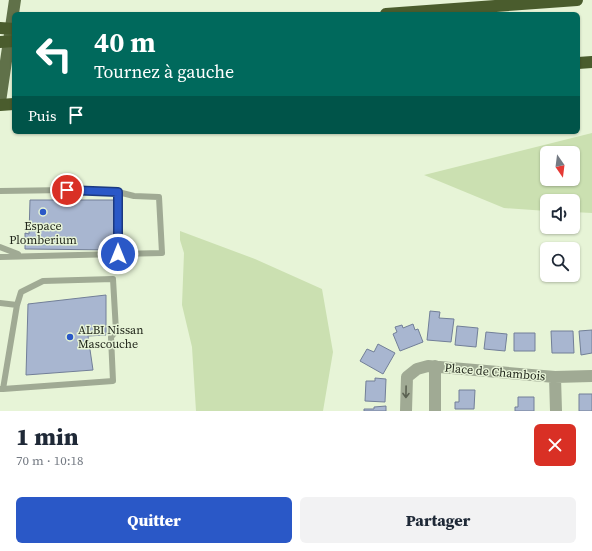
<!DOCTYPE html>
<html lang="fr">
<head>
<meta charset="utf-8">
<style>
  body { margin:0; font-family:"Source Serif 4",serif; background:#f2f2f3; color:#1f2937; height:100vh; display:flex; flex-direction:column; font-size:15px; white-space:nowrap }
  * { box-sizing:border-box; margin:0 }
  p { font-size:13px; color:#747a83 }
  .icon { flex:none; width:22px; height:22px; fill:none; stroke:currentColor; stroke-width:2; stroke-linecap:round; stroke-linejoin:round }
  .map { position:relative; height:411px; overflow:hidden }
  .drawer { display:flex; flex-direction:column; background:#fff; flex:1 }
  .drawer>* { flex:none }
  .guide { position:absolute; left:12px; top:12px; width:568px; height:122px; border-radius:6px; box-shadow:0 1px 3px #0004; background:#00695c; color:#fff; overflow:hidden }
  .needle { width:26px; rotate:166deg }
  .fabs { position:absolute; left:540px; top:146px; display:grid; gap:8px }
  .fabs a { display:grid; place-items:center; width:40px; height:40px; border-radius:6px; background:#fff; box-shadow:0 1px 3px #0004; font-size:20px }
  .pin { position:absolute; display:grid; place-items:center; width:34px; height:34px; color:#fff; margin:-17px; border:2px solid #fff; border-radius:50%; box-shadow:0 1px 4px #0007 }
  .me { position:absolute; width:44px; margin:-22px; rotate:0deg; stroke-linejoin:round; filter:drop-shadow(0 0 3px #0008) }
  .turn { display:flex; align-items:center; gap:14px; height:84px; padding:0 16px; font-size:18px }
  .turn .icon { width:52px; height:52px; stroke-width:2.5 }
  .turn b { display:block; font-size:28px; line-height:34px }
  .then { display:flex; align-items:center; height:38px; padding:0 16px; background:#0003; gap:8px; font-size:15px }
  .round { display:grid; place-items:center; flex:none; width:42px; height:42px; border-radius:6px; background:#f2f2f3 }
  .summary { display:flex; align-items:center; justify-content:space-between; height:68px; padding:0 16px }
  h1 { font-size:24px; font-weight:800; line-height:30px }
  .action { display:flex; gap:8px; margin-top:auto; padding:8px 16px }
  .action a { flex:1; height:46px; border-radius:6px; background:#2a58c7; color:#fff; font-size:16px; font-weight:800; line-height:46px; text-align:center }
  .action a+a { background:#f2f2f3; color:#1f2937 }
  .map>svg:first-child { display:block }
  .green { fill:#cbe0b1; fill-rule:evenodd }
  .building { fill:#a8b6d0; stroke:#727f98 }
  .lines { fill:none; stroke-linecap:round; stroke-linejoin:round }
  .lane { stroke:#a0aa94; stroke-width:6 }
  .street { stroke:#a0aa94; stroke-width:12 }
  .primary { stroke:#607149; stroke-width:12 }
  .highway { stroke:#4a5c2d; stroke-width:12 }
  .highway-bridge { stroke:#4a5c2d; stroke-width:12 }
  .oneway { stroke:#5a6151 }
  .route-casing { stroke:#1b3981; stroke-width:10 }
  .route { stroke:#2a58c7; stroke-width:7 }
  .poi-dot { fill:#2a58c7; stroke:#e7f4d7; stroke-width:1.5 }
  .labels { text-anchor:middle; stroke-width:3; stroke-linejoin:round; paint-order:stroke }
  .poi-label { font-size:12px; fill:#21261b; stroke:#e7f4d7 }
  .street-label { font-size:12px; fill:#21261b; stroke:#e7f4d7 }
</style>
</head>
<body>
<div class="map">
<svg width="592" height="411" viewBox="0 0 592 411">
  <rect width="100%" height="100%" fill="#e7f4d7"/>
  <path class="green" d="M592 133V213L573 212V201H547V211L504 208 424 175ZM547 153H573V179H547Z
    M180 231 255 259 322 289 333 352 323 411H196L192 347 182 305 184 253 180 240Z"/>
  <path class="building" d="M30 200H115L114 250 25 249V233L29 234Z
    M106 295V335L88 336 93 370 26 375 28 304Z
    M430 311 440 312 439 318 454 319 451 342 427 340Z
    M413 324 415 330 418 329 423 342 400 351 393 334 397 332 395 327 402 325 403 328Z
    M457 326 478 328 476 347 455 345Z
    M592 330V353L581 355 579 331Z
    M551 331H573L574 353H552Z
    M486 332 507 334 505 351 484 349Z
    M514 333H535V351H514Z
    M378 344 395 353 383 374 360 361 367 349 374 352Z
    M375 378 386 379 385 402 365 401 366 381H375Z
    M459 390H475L474 409H455V402H459Z
    M579 394H592V411H579Z
    M518 397H534V411H515V407H518Z
    M386 406V411H364V409H374V407Z"/>
  <g class="lines">
    <path class="lane" d="M0 191 67 190 118 192V254L0 257
      M118 192 134 196 159 197 162 253 118 254
      M0 247 18 254
      M0 303 17 305 3 389H0
      M3 389 113 381 111 337 116 331 113 279 43 281 21 292 17 305"/>
    <path class="street" d="M435 366V411
      M555 377 556 411
      M406 411 407 377 417 369 428 366 555 377 592 376"/>
    <path class="primary" d="M0 102 15 0"/>
    <path class="highway" d="M386 14 577 0
      M578 63 592 62
      M0 105 14 104"/>
    <path class="highway-bridge" d="M0 28 14 29
      M0 42 14 41"/>
  </g>
  <defs><path id="oneway-shaft" d="M-6 0H5M1.5-3L5.5 0L1.5 3" fill="none" stroke-width="1.6" stroke-linecap="round" stroke-linejoin="round"/></defs>
  <use class="oneway" href="#oneway-shaft" transform="translate(406 392) rotate(91)"/>
  <g class="lines">
    <g class="route-casing">
      <path id="route" d="M67 190 118 192V254"/>
    </g>
    <use href="#route" class="route"/>
  </g>
  <g class="poi-dot">
    <circle cx="43" cy="212" r="4"/>
    <circle cx="70" cy="337" r="4"/>
  </g>
  <g class="labels">
    <g class="poi-label">
      <text x="43" y="230">Espace<tspan x="43" dy="14">Plomberium</tspan></text>
      <text x="78" y="334" text-anchor="start">ALBI Nissan<tspan x="78" dy="14">Mascouche</tspan></text>
    </g>
    <g class="street-label">
      <text transform="translate(495 372) rotate(5)" y="4">Place de Chambois</text>
    </g>
  </g>
</svg>
<div class="fabs">
<a><svg class="needle" viewBox="-14 -14 28 28"><path d="M0-13l5 13h-10z" fill="#e53935"/><path d="M0 13l5-13h-10z" fill="#747a83"/></svg></a>
<a><svg class="icon" aria-label="sound" viewBox="0 0 24 24"><path d="M4 9h4l5-4v14l-5-4H4zM17 9q2 3 0 6"/></svg></a>
<a><svg class="icon" aria-label="search" viewBox="0 0 24 24"><circle cx="10" cy="10" r="6"/><path d="M15 15l6 6"/></svg></a>
</div>
<div class="pin" style="left:67px;top:190px;background:#d93025"><svg class="icon" aria-label="arrive" viewBox="0 0 24 24"><path d="M6 21V4h12l-3 4 3 4H6"/></svg></div>
<svg class="me" style="left:118px;top:254px" viewBox="-20 -20 40 40"><circle r="17" fill="#2a58c7" stroke="#fff" stroke-width="3"/><path d="M0-11L8 9 0 5-8 9z" fill="#fff"/></svg>
<div class="guide">
<div class="turn"><svg class="icon" aria-label="left" viewBox="0 0 24 24"><path d="M17 20v-9H6M10 6l-5 5 5 5"/></svg><div><b>40 m</b>Tournez à gauche</div></div>
<div class="then">Puis<svg class="icon" aria-label="arrive" viewBox="0 0 24 24"><path d="M6 21V4h12l-3 4 3 4H6"/></svg></div>
</div>
</div>
<section class="drawer">
<div class="summary"><div><h1>1 min</h1><p>70 m · 10:18</p></div><a class="round" style="background:#d93025;color:#fff"><svg class="icon" aria-label="close" viewBox="0 0 24 24"><path d="M6 6l12 12M18 6L6 18"/></svg></a></div>
<div class="action"><a>Quitter</a><a>Partager</a></div>
</section>
</body>
</html>
